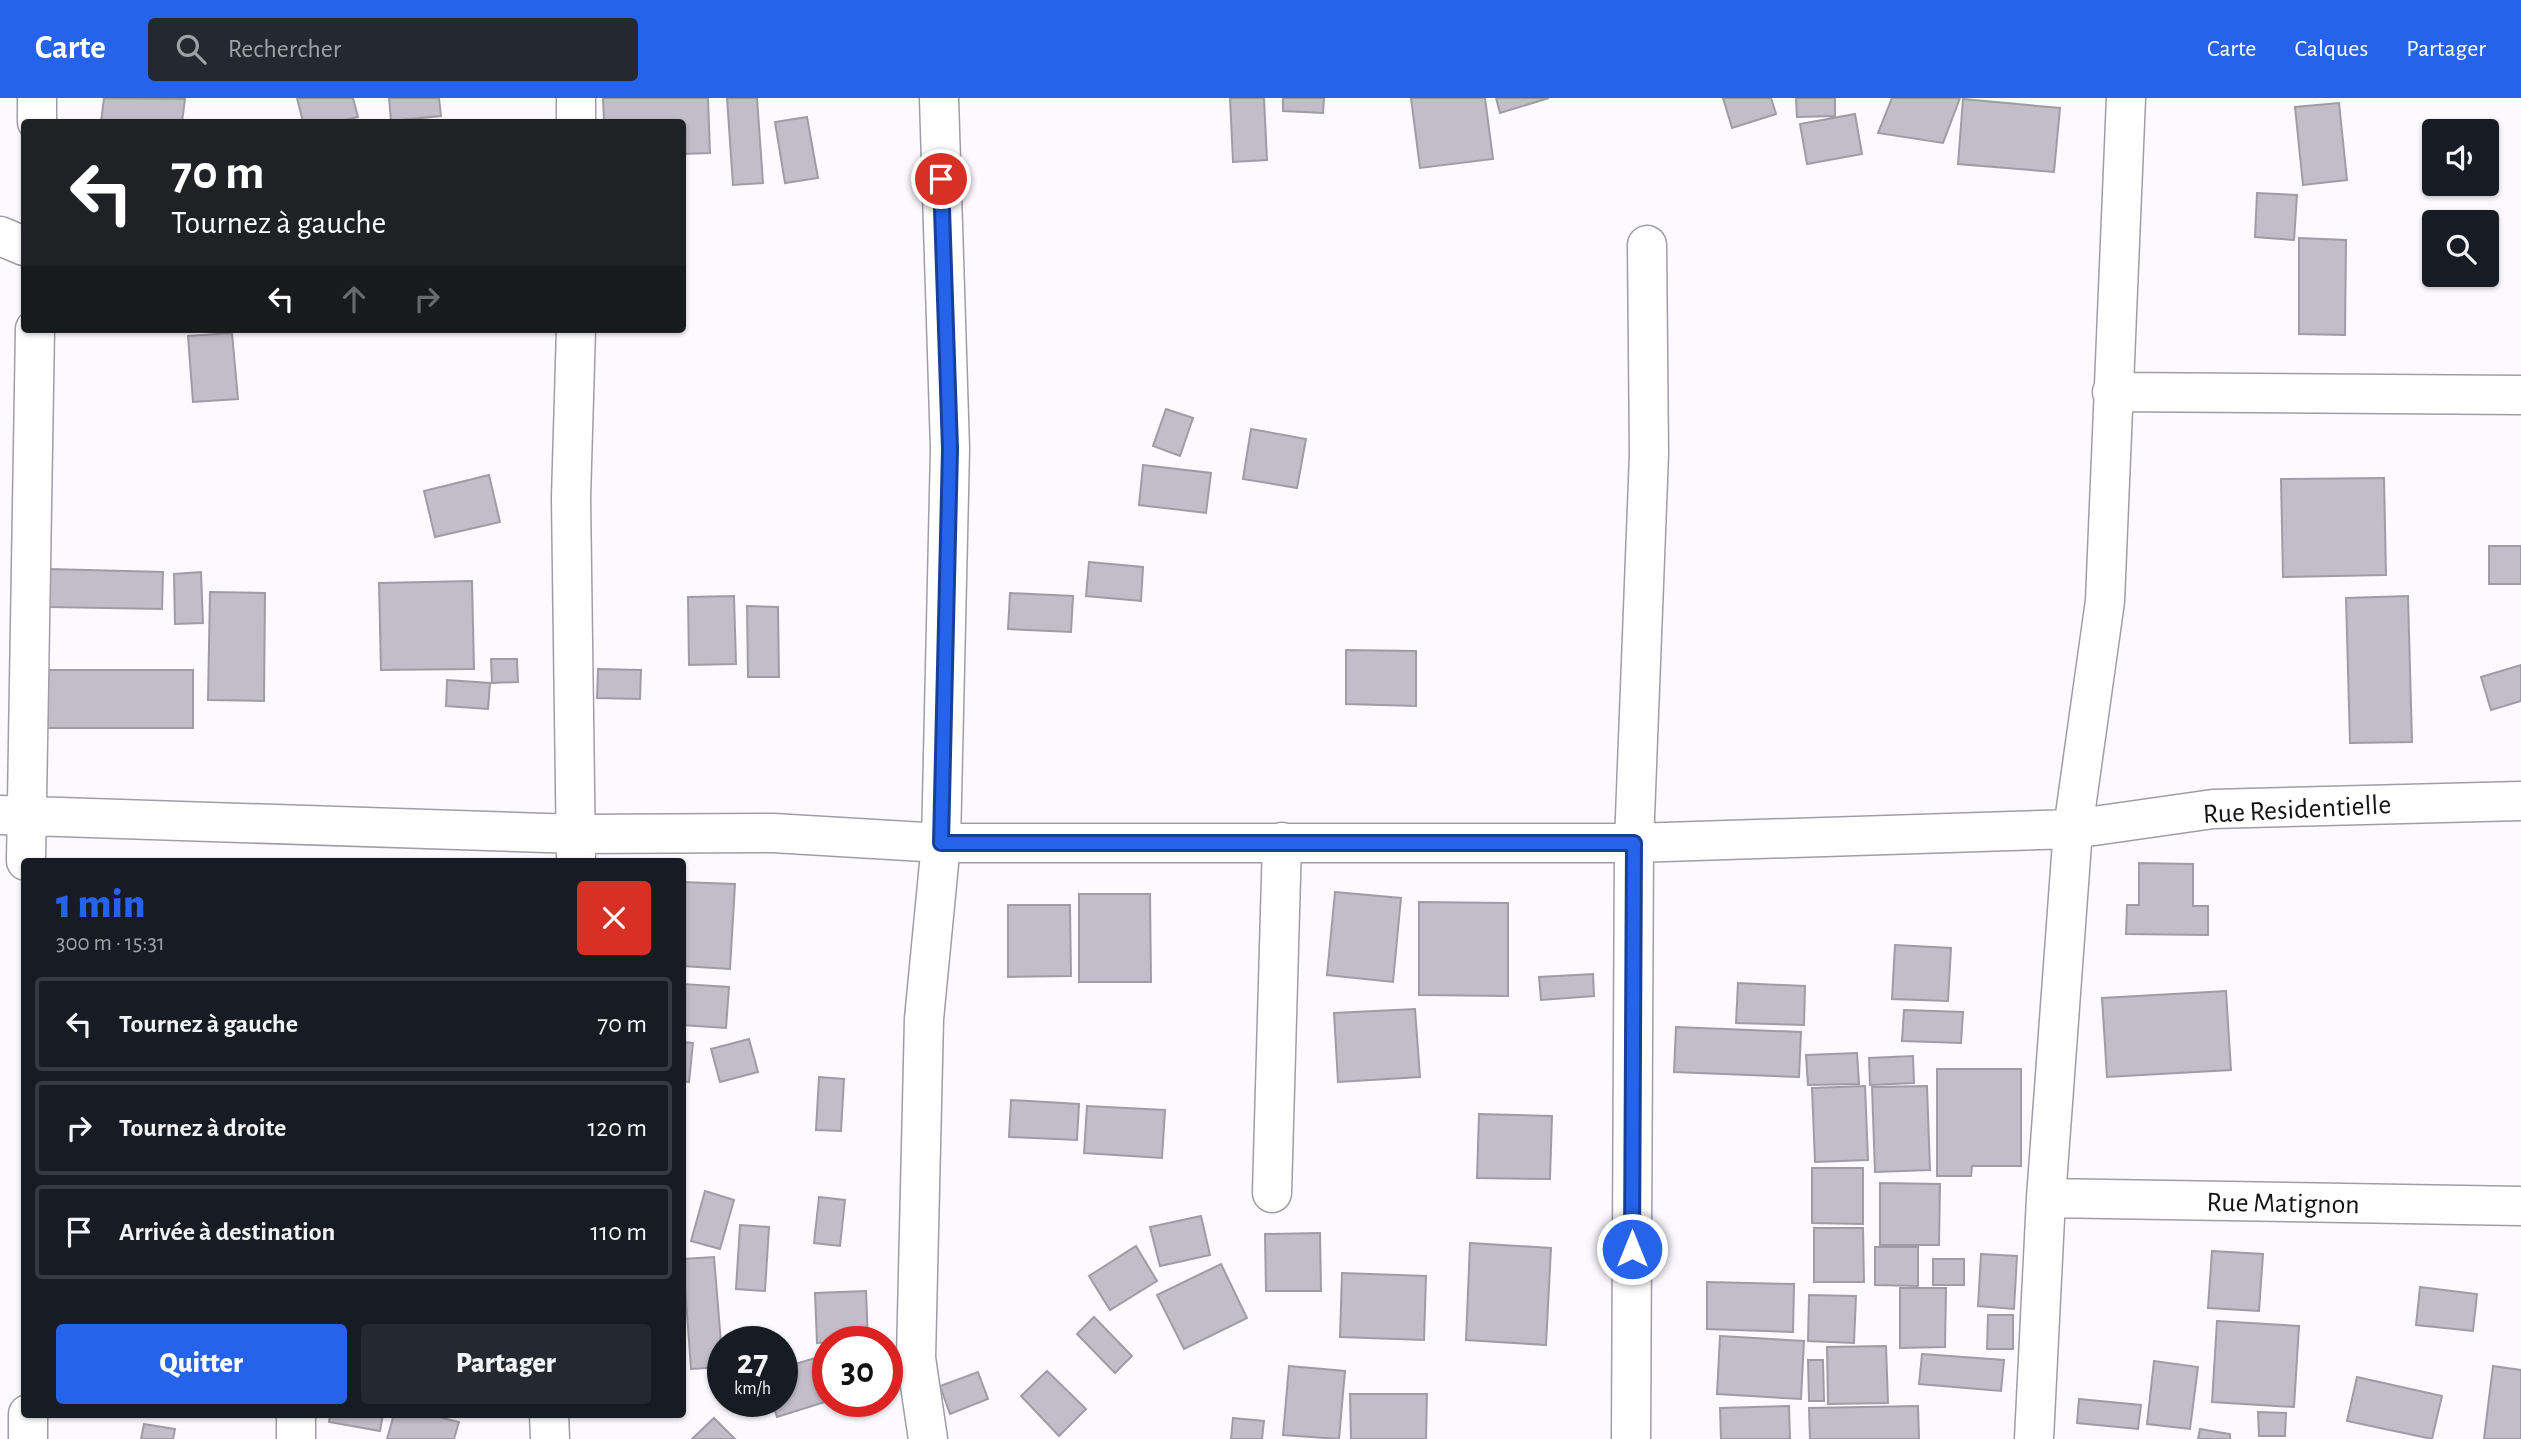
<!DOCTYPE html>
<html lang="fr">
<head>
<meta charset="utf-8">
<style>
  body { margin:0; font-family:"Alegreya Sans",sans-serif; background:#242831; color:#f1f3f6; height:100vh; display:flex; flex-direction:column; font-size:26px; white-space:nowrap }
  * { box-sizing:border-box; margin:0 }
  p { font-size:23px; color:#9ea1a6 }
  .icon { flex:none; width:38px; height:38px; fill:none; stroke:currentColor; stroke-width:2; stroke-linecap:round; stroke-linejoin:round }
  .map { position:relative; flex:1; overflow:hidden }
  .drawer { position:absolute; left:21px; top:760px; width:665px; height:560px; display:flex; flex-direction:column; background:#171b24; border-radius:7px; box-shadow:0 2px 5px #0004 }
  .drawer>* { flex:none }
  .banner { position:absolute; left:21px; top:21px; width:665px; height:214px; border-radius:7px; box-shadow:0 2px 5px #0004; background:#202124; color:#fff; overflow:hidden }
  .controls { position:absolute; left:2422px; top:21px; display:grid; gap:14px }
  .controls a { display:grid; place-items:center; width:77px; height:77px; border-radius:7px; background:#171b24; box-shadow:0 2px 5px #0004; font-size:35px }
  .speed { position:absolute; left:707px; top:1228px; display:flex; gap:14px; font-size:35px; font-weight:700; text-align:center }
  .speed>* { display:grid; place-content:center; width:91px; height:91px; border-radius:50%; background:#171b24; box-shadow:0 2px 5px #0004; line-height:1 }
  .speed small { font-size:18px; font-weight:400 }
  .speed .limit { border:10px solid #d22; background:#fff; color:#111 }
  .pin { position:absolute; display:grid; place-items:center; width:60px; height:60px; color:#fff; margin:-30px; border:4px solid #fff; border-radius:50%; box-shadow:0 2px 7px #0007 }
  .me { position:absolute; width:77px; margin:-38px; rotate:0deg; stroke-linejoin:round; filter:drop-shadow(0 0 5px #0008) }
  .turn { display:flex; align-items:center; gap:24px; height:147px; padding:0 35px; font-size:32px }
  .turn .icon { width:91px; height:91px; stroke-width:2.5 }
  .turn b { display:block; font-size:49px; line-height:60px }
  .lanes { display:flex; align-items:center; height:66px; padding:0 35px; background:#0003; justify-content:center; gap:35px; direction:ltr }
  .lanes .off { opacity:.35 }
  .round { display:grid; place-items:center; flex:none; width:74px; height:74px; border-radius:7px; background:#242831 }
  .overview { display:flex; align-items:center; justify-content:space-between; height:119px; padding:0 35px }
  h1 { font-size:42px; font-weight:800; line-height:52px; color:#2563eb }
  .action { display:flex; gap:14px; margin-top:auto; padding:14px 35px }
  .action a { flex:1; height:80px; border-radius:7px; background:#2563eb; color:#fff; font-size:28px; font-weight:800; line-height:80px; text-align:center }
  .action a+a { background:#242831; color:#f1f3f6 }
  ul { padding:0; list-style:none }
  li { display:flex; align-items:center; gap:21px; height:94px; margin:0 14px 10px; padding:0 21px; border:4px solid #363941; border-radius:7px }
  li div { flex:1 }
  li b { display:block; font-size:26px }
  li em { font-style:normal }
  header { display:flex; align-items:center; gap:42px; box-sizing:border-box; height:98px; padding:0 35px; background:#2563eb; color:#fff }
  header strong { font-size:33px }
  nav { display:flex; gap:38px; margin-inline-start:auto; font-size:24px }
  .search { width:490px; height:63px; background:#242831; display:flex; align-items:center; gap:18px; box-sizing:border-box; padding:0 24px; border-radius:7px; color:#9ea1a6; font-size:26px }
  .map>svg:first-child { display:block }
  .building { fill:#c1bdc9; stroke:#9f9ca7; stroke-width:2 }
  .lines { fill:none; stroke-linecap:round; stroke-linejoin:round }
  .street-casing { stroke:#a19da8; stroke-width:41 }
  .street { stroke:#fff; stroke-width:38 }
  .route-casing { stroke:#184099; stroke-width:18 }
  .route { stroke:#2563eb; stroke-width:12 }
  .labels { text-anchor:middle; stroke-width:6; stroke-linejoin:round; paint-order:stroke }
  .street-label { font-size:28px; fill:#141317; stroke:#fff }
</style>
</head>
<body>
<header>
<strong>Carte</strong>
<div class="search"><svg class="icon" aria-label="search" viewBox="0 0 24 24"><circle cx="10" cy="10" r="6"/><path d="M15 15l6 6"/></svg>Rechercher</div>
<nav><a>Carte</a><a>Calques</a><a>Partager</a></nav>
</header>
<div class="map">
<svg width="2521" height="1341" viewBox="0 0 2521 1341">
  <rect width="100%" height="100%" fill="#fcfaff"/>
  <path class="building" d="M104 0 185 1 182 24H101Z
    M297 0H353L358 19 336 24H303Z
    M389 0H439L441 18 391 23Z
    M603 0H708L710 55 682 56V24H604Z
    M727 0H757L763 85 733 87Z
    M1230 0H1264L1267 62 1233 64Z
    M1283 0H1324L1323 15 1283 13Z
    M1411 0H1485L1493 61 1420 70Z
    M1496 0H1549L1500 15Z
    M1723 0H1771L1776 16 1732 30Z
    M1796 0H1835V18L1797 19Z
    M1892 0H1960L1943 45 1878 35Z
    M1963 1 2060 10 2054 74 1958 66Z
    M2339 5 2347 82 2303 87 2295 9Z
    M1855 16 1862 56 1807 66 1800 26Z
    M807 19 818 80 785 85 775 24Z
    M2257 95 2297 97 2294 142 2255 139Z
    M2299 140 2346 142 2345 237 2299 236Z
    M232 235 238 301 193 304 188 238Z
    M1166 311 1193 320 1180 358 1153 348Z
    M1251 331 1306 341 1297 390 1243 381Z
    M1143 367 1211 375 1206 415 1139 407Z
    M489 377 500 424 435 439 424 393Z
    M2384 380 2386 477 2283 479 2281 381Z
    M2489 448H2521V486H2489Z
    M1089 464 1143 469 1141 503 1086 498Z
    M49 471 163 474 162 511 48 509Z
    M201 474 203 525 175 526 174 476Z
    M472 483 474 571 381 572 379 485Z
    M210 494 265 495 264 603 208 602Z
    M1010 495 1073 498 1071 534 1008 531Z
    M734 498 736 566 689 567 688 499Z
    M2408 498 2412 644 2350 645 2346 500Z
    M747 508 778 509 779 579H748Z
    M1346 552 1416 553V608L1346 606Z
    M491 561H517L518 584 492 585Z
    M2521 567V603L2491 612 2481 579Z
    M598 571 641 572 640 601 597 600Z
    M47 572H193V630H47Z
    M447 582 490 585 488 611 446 608Z
    M2139 765 2193 766V808H2208V837L2126 836 2127 807H2139Z
    M682 784 735 786 730 871 682 868Z
    M1335 794 1401 800 1393 884 1327 877Z
    M1079 796H1150L1151 884H1079Z
    M1419 804 1508 805V898L1419 897Z
    M1008 807H1070L1071 878 1008 879Z
    M1895 847 1951 850 1948 903 1892 901Z
    M1593 876 1594 898 1541 902 1539 879Z
    M1738 885 1805 888 1804 927 1736 925Z
    M682 886 729 889 726 930 682 927Z
    M2226 893 2231 972 2107 979 2102 900Z
    M1415 911 1420 979 1338 984 1334 915Z
    M1904 912 1963 914 1961 945 1902 943Z
    M1676 929 1801 934 1799 979 1674 974Z
    M749 941 758 974 720 984 711 951Z
    M682 944 693 945 689 984 682 983Z
    M1857 955 1859 986 1808 987 1806 957Z
    M1913 958 1914 985 1870 987 1869 960Z
    M1937 971H2021V1068H1972L1971 1078H1937Z
    M819 979 844 981 841 1033 816 1032Z
    M1865 988 1868 1062 1815 1064 1812 990Z
    M1927 988 1930 1072 1875 1074 1872 989Z
    M1011 1002 1079 1006 1077 1042 1009 1039Z
    M1087 1008 1165 1012 1162 1060 1084 1055Z
    M1479 1016 1552 1018 1550 1081 1477 1080Z
    M1812 1070H1863V1126L1812 1125Z
    M1880 1085 1940 1086 1939 1147H1880Z
    M705 1093 734 1102 720 1151 691 1143Z
    M819 1099 845 1102 840 1148 814 1145Z
    M1201 1118 1210 1157 1160 1168 1150 1129Z
    M740 1127 769 1129 765 1193 736 1191Z
    M1814 1130H1863L1864 1184H1814Z
    M1320 1135 1321 1193H1266L1265 1136Z
    M1470 1145 1551 1150 1546 1247 1466 1242Z
    M1136 1148 1157 1183 1110 1212 1089 1178Z
    M1875 1149H1918V1188L1875 1187Z
    M2212 1153 2263 1156 2259 1213 2208 1210Z
    M1981 1156 2017 1158 2014 1211 1978 1208Z
    M714 1159 723 1269 691 1271 683 1161Z
    M1933 1161H1964V1187H1933Z
    M1221 1166 1247 1220 1184 1251 1157 1197Z
    M1342 1175 1426 1178 1424 1242 1340 1239Z
    M1707 1184 1794 1186 1793 1234 1707 1231Z
    M2420 1189 2477 1196 2473 1233 2416 1227Z
    M1900 1190H1946L1945 1249 1900 1250Z
    M866 1193 868 1242 817 1245 815 1195Z
    M1809 1197 1856 1198 1854 1245 1808 1243Z
    M1988 1217H2013V1251H1987Z
    M1094 1219 1132 1258 1115 1275 1077 1236Z
    M2217 1223 2299 1228 2294 1309 2212 1304Z
    M1720 1238 1804 1243 1801 1301 1717 1296Z
    M1886 1248 1888 1305 1828 1306 1827 1249Z
    M828 1256V1303L777 1319 772 1304H782V1270Z
    M1922 1256 2004 1262 2001 1293 1919 1286Z
    M1808 1262H1823L1824 1303H1809Z
    M2154 1263 2198 1269 2190 1331 2147 1326Z
    M1289 1268 1345 1273 1339 1341 1283 1337Z
    M2493 1268 2521 1272V1341H2484Z
    M1047 1273 1086 1311 1059 1338 1021 1298Z
    M978 1274 988 1301 950 1316 940 1288Z
    M2357 1279 2442 1298 2432 1341 2347 1323Z
    M1350 1296H1427L1426 1341H1351Z
    M2079 1301 2141 1307 2138 1331 2077 1325Z
    M1789 1308 1790 1341H1721L1720 1310Z
    M1918 1308 1919 1341H1810L1809 1310Z
    M2258 1314 2286 1315 2285 1338H2259Z
    M330 1316H383L380 1333 329 1324Z
    M394 1316H426L459 1324 454 1341H387Z
    M714 1320 735 1341H692Z
    M1233 1320 1264 1323 1262 1341H1231Z
    M144 1326 175 1331 173 1341H141Z
    M2200 1331 2230 1336V1341H2198Z"/>
  <g class="lines">
    <g class="street-casing">
      <path id="street" d="M576 0V24
        M37 24V0
        M0 138 24 148
        M576 231 571 400 576 761
        M2112 294 2521 297
        M0 717 577 736 773 735 941 745H1634L2073 731 2213 711 2521 703
        M26 763 35 231
        M1272 1095 1282 744
        M2046 1100 2521 1108
        M28 1316V1341
        M296 1316V1341
        M549 1316 550 1341
        M928 1341 916 1260 924 921 941 745 950 351 939 0
        M1631 1341 1634 745 1649 356 1647 147
        M2034 1341 2046 1100 2073 731 2105 503 2126 0"/>
    </g>
    <use href="#street" class="street"/>
  </g>
  <g class="lines">
    <g class="route-casing">
      <path id="route" d="M941 81 950 351 941 745H1634L1632 1151"/>
    </g>
    <use href="#route" class="route"/>
  </g>
  <g class="labels">
    <g class="street-label">
      <text transform="translate(2297 710) rotate(-3)" y="10">Rue Residentielle</text>
      <text transform="translate(2283 1104) rotate(1)" y="10">Rue Matignon</text>
    </g>
  </g>
</svg>
<div class="controls">
<a><svg class="icon" aria-label="sound" viewBox="0 0 24 24"><path d="M4 9h4l5-4v14l-5-4H4zM17 9q2 3 0 6"/></svg></a>
<a><svg class="icon" aria-label="search" viewBox="0 0 24 24"><circle cx="10" cy="10" r="6"/><path d="M15 15l6 6"/></svg></a>
</div>
<div class="speed"><div>27<small>km/h</small></div><div class="limit">30</div></div>
<div class="pin" style="left:941px;top:81px;background:#d93025"><svg class="icon" aria-label="arrive" viewBox="0 0 24 24"><path d="M6 21V4h12l-3 4 3 4H6"/></svg></div>
<svg class="me" style="left:1632px;top:1151px" viewBox="-20 -20 40 40"><circle r="17" fill="#2563eb" stroke="#fff" stroke-width="3"/><path d="M0-11L8 9 0 5-8 9z" fill="#fff"/></svg>
<div class="banner">
<div class="turn"><svg class="icon" aria-label="left" viewBox="0 0 24 24"><path d="M17 20v-9H6M10 6l-5 5 5 5"/></svg><div><b>70 m</b>Tournez à gauche</div></div>
<div class="lanes"><svg class="icon" aria-label="left" viewBox="0 0 24 24"><path d="M17 20v-9H6M10 6l-5 5 5 5"/></svg><svg class="icon off" aria-label="ahead" viewBox="0 0 24 24"><path d="M12 20V5M6 11l6-6 6 6"/></svg><svg class="icon off" aria-label="right" viewBox="0 0 24 24"><path d="M7 20v-9h11M14 6l5 5-5 5"/></svg></div>
</div>
<section class="drawer">
<div class="overview"><div><h1>1 min</h1><p>300 m · 15:31</p></div><a class="round" style="background:#d93025;color:#fff"><svg class="icon" aria-label="close" viewBox="0 0 24 24"><path d="M6 6l12 12M18 6L6 18"/></svg></a></div>
<ul>
<li><svg class="icon" aria-label="left" viewBox="0 0 24 24"><path d="M17 20v-9H6M10 6l-5 5 5 5"/></svg><div><b>Tournez à gauche</b></div><em>70 m</em></li>
<li><svg class="icon" aria-label="right" viewBox="0 0 24 24"><path d="M7 20v-9h11M14 6l5 5-5 5"/></svg><div><b>Tournez à droite</b></div><em>120 m</em></li>
<li><svg class="icon" aria-label="arrive" viewBox="0 0 24 24"><path d="M6 21V4h12l-3 4 3 4H6"/></svg><div><b>Arrivée à destination</b></div><em>110 m</em></li>
</ul>
<div class="action"><a>Quitter</a><a>Partager</a></div>
</section>
</div>
</body>
</html>
